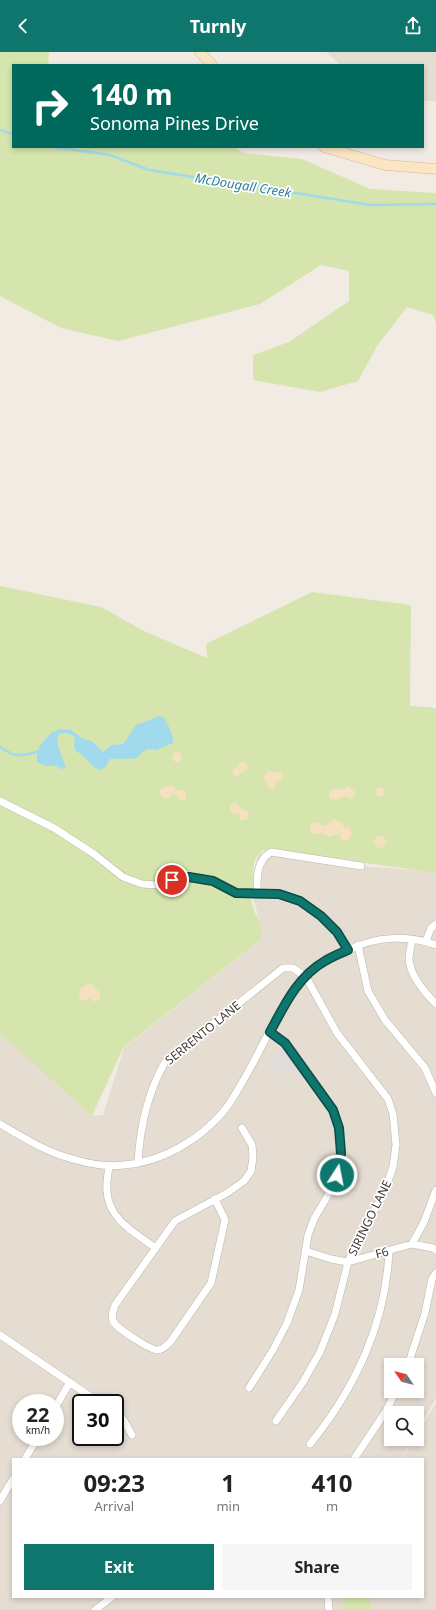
<!DOCTYPE html>
<html lang="en">
<head>
<meta charset="utf-8">
<style>
  body { margin:0; font-family:"Noto Sans",sans-serif; background:#f6f6f6; color:#222; height:100vh; display:flex; flex-direction:column; font-size:15px; white-space:nowrap }
  * { box-sizing:border-box; margin:0 }
  p { font-size:13px; color:#767676 }
  .icon { flex:none; width:22px; height:22px; fill:none; stroke:currentColor; stroke-width:2; stroke-linecap:round; stroke-linejoin:round }
  .map { position:relative; flex:1; overflow:hidden }
  .panel { position:absolute; left:12px; top:1406px; width:412px; height:140px; display:flex; flex-direction:column; background:#fff; border-radius:0px; box-shadow:0 2px 6px #0003 }
  .panel>* { flex:none }
  .banner { position:absolute; left:12px; top:12px; width:412px; height:84px; border-radius:0px; box-shadow:0 2px 6px #0003; background:#00695c; color:#fff; overflow:hidden }
  .needle { width:26px; rotate:305deg }
  .tools { position:absolute; left:384px; top:1306px; display:grid; gap:8px }
  .tools a { display:grid; place-items:center; width:40px; height:40px; border-radius:0px; background:#fff; box-shadow:0 2px 6px #0003; font-size:20px }
  .speed { position:absolute; left:12px; top:1342px; display:flex; gap:8px; font-size:20px; font-weight:700; text-align:center }
  .speed>* { display:grid; place-content:center; width:52px; height:52px; border-radius:50%; background:#fff; box-shadow:0 2px 6px #0003; line-height:1 }
  .speed small { font-size:10px; font-weight:400 }
  .speed .limit { border:2px solid #111; border-radius:6px; background:#fff; color:#111 }
  .pin { position:absolute; display:grid; place-items:center; width:34px; height:34px; color:#fff; margin:-17px; border:2px solid #fff; border-radius:50%; box-shadow:0 1px 4px #0007 }
  .me { position:absolute; width:44px; margin:-22px; rotate:11deg; stroke-linejoin:round; filter:drop-shadow(0 0 3px #0008) }
  .turn { display:flex; align-items:center; gap:14px; height:84px; padding:0 12px; font-size:18px }
  .turn .icon { width:52px; height:52px; stroke-width:2.5 }
  .turn b { display:block; font-size:28px; line-height:34px }
  .eta { display:flex; justify-content:space-evenly; align-items:center; height:68px; text-align:center }
  .eta b { font-size:24px; font-weight:700; line-height:28px }
  .primary-button { display:flex; gap:8px; margin-top:auto; padding:8px 12px }
  .primary-button a { flex:1; height:46px; border-radius:0px; background:#0f766e; color:#fff; font-size:16px; font-weight:700; line-height:46px; text-align:center }
  .primary-button a+a { background:#f6f6f6; color:#222 }
  header { display:flex; justify-content:space-between; align-items:center; height:52px; padding:0 12px; background:#0f766e; color:#fff; font-size:18px; font-weight:700 }
  .map>svg:first-child { display:block }
  .residential { fill:#e5dcd2; fill-rule:evenodd }
  .green { fill:#d5e5ad }
  .sand { fill:#f5e1c0 }
  .parking { fill:#dfdcd9 }
  .water { fill:#a1daed }
  .lines { fill:none; stroke-linecap:round; stroke-linejoin:round }
  .stream { stroke:#a1daed; stroke-width:2.5 }
  .street-casing { stroke:#bfb4aa; stroke-width:8 }
  .secondary-casing { stroke:#d3b997; stroke-width:11 }
  .street { stroke:#fff; stroke-width:7 }
  .secondary { stroke:#fce5c3; stroke-width:10 }
  .route-casing { stroke:#0a4d48; stroke-width:10 }
  .route { stroke:#0f766e; stroke-width:7 }
  .labels { text-anchor:middle; stroke-width:3.5; stroke-linejoin:round; paint-order:stroke }
  .street-label { font-size:12px; fill:#433b34; stroke:#fff }
  .water-label { font-size:13px; font-style:italic; fill:#2f7f9b; stroke:#fff }
</style>
</head>
<body>
<header><svg class="icon" aria-label="back" viewBox="0 0 24 24"><path d="M15 5l-7 7 7 7"/></svg>Turnly<svg class="icon" aria-label="share" viewBox="0 0 24 24"><path d="M12 15V3M7 8l5-5 5 5M5 13v7h14v-7"/></svg></header>
<div class="map">
<svg width="436" height="1558" viewBox="0 0 436 1558">
  <rect width="100%" height="100%" fill="#f1ebe4"/>
  <path class="residential" d="M326 0H436V50L423 48V13H341Z
    M259 800 361 814 436 820V1346L417 1379V1361H391V1387H413L401 1407H13V1545H423V1407H402L414 1387H417V1382L436 1351V1558H0V979L92 1064 103 1063 124 996 259 889 260 869 250 836ZM391 1313H417V1339H391ZM21 1351H55V1385H21ZM81 1351H115V1385H81Z"/>
  <path class="green" d="M0 0H49L48 13H13V95H234L244 101 302 107 370 137 436 141V271L433 263 407 255 377 294 358 329 320 340 253 328V303L289 290 349 249V219L321 213 260 252 118 289 61 276 0 244Z
    M0 534 101 555 146 580 207 606 206 592 312 540 411 553 410 654 430 655 436 657V821L274 798C263 797 258 800 254 811L251 848 255 861 260 869 261 880 260 888 123 996 92 1064 0 981Z
    M343 1545H369L372 1558H345Z"/>
  <path class="sand" d="M172 705a5 5 0 1 1 10 0a5 5 0 1 1-10 0Z
    M243 710 246 711 249 716 242 720 237 725H235L232 718 238 715 240 711Z
    M269 719 275 721 280 719 283 723V726L275 730 276 734 273 737 268 735 267 731 264 728V724Z
    M171 733 178 738 184 739 186 741 185 748H180L178 745 173 742 168 747 163 746 159 740 160 737Z
    M349 734 355 740 354 744 352 747 345 744 336 748 329 746C328 736 334 735 342 738Z
    M375.5 740a4.5 4.5 0 1 1 9 0a4.5 4.5 0 1 1-9 0Z
    M235 750 240 756 248 760 249 763 246 768H240L239 761 234 762 230 758V754Z
    M334 767 340 770 345 776 348 775 351 778V784L348 788 344 789 341 787 340 781 330 785 323 781 313 782 310 778V774L313 771 318 770 320 773 325 774Z
    M374 790a6 6 0 1 1 12 0a6 6 0 1 1-12 0Z
    M88 932 93 933 96 938 100 940V946L97 949H93L89 946 82 949 79 946 81 936Z"/>
  <path class="parking" d="M285 991 299 1010 281 1023 270 1010Z"/>
  <path class="water" d="M160 664 164 666C168 673 174 683 173 691L156 698 148 697 142 700 139 705C129 709 120 705 110 707L106 715 100 718C89 714 86 704 76 699L74 693 75 685C72 683 70 682 66 681 46 680 67 710 65 716L61 717 56 714H46L37 710V701L41 692 51 681 60 677 71 678 80 685 93 690 103 700 111 693 123 692 136 673Z"/>
  <g class="lines">
    <path class="stream" d="M0 78 13 82
      M53 95 110 103 149 118 371 153 436 152
      M0 695C16 706 19 704 37 700"/>
    <g class="street-casing">
      <path id="street" d="M0 749 54 776 94 802 123 825 142 832 157 833 189 825 213 829 236 841 279 842 300 849 321 864 337 879 348 898
        M257 842C257 826 256 809 271 800L361 814
        M412 888C411 894 409 901 409 907 410 923 425 941 436 952
        M426 889 431 876 436 872
        M358 893 368 939 385 968 425 1016 436 1041
        M0 1072C23 1085 47 1101 73 1107 89 1112 108 1115 124 1113 162 1110 199 1088 223 1060 231 1051 237 1039 243 1029 267 989 284 937 323 910 331 904 342 901 351 897 377 884 409 883 436 893
        M138 1110C140 1075 148 1040 165 1010L283 916H293L306 925 337 981 388 1047 393 1062 396 1093 393 1115 383 1143 362 1180 348 1210 335 1262 320 1300 303 1330 276 1369
        M109 1114C108 1122 106 1131 107 1139 108 1167 135 1181 156 1196
        M215 1147 225 1168 211 1231 171 1289C167 1293 163 1298 158 1298 150 1298 116 1276 113 1269 111 1263 113 1259 115 1253L175 1169 227 1141 244 1129 251 1119 253 1105 252 1093 242 1076
        M412 1192 424 1170 436 1138
        M306 1199 331 1207 348 1210 412 1192 433 1196 436 1198
        M0 1283 100 1351
        M408 1313 425 1261 432 1227 436 1221
        M249 1336 273 1298 287 1271 299 1238 308 1183 314 1167 328 1143 337 1123 341 1101 339 1076 333 1058 285 991 270 980
        M55 1356 70 1330
        M115 1361 123 1367 132 1383
        M310 1392C355 1337 386 1271 389 1199
        M25 1407 38 1385
        M354 1407 386 1359 396 1339
        M0 1449 13 1427
        M328 1545 329 1558
        M95 1558 112 1545"/>
    </g>
    <g class="secondary-casing">
      <path id="secondary" d="M200 0 212 13
        M324 95 385 113 436 117"/>
    </g>
    <use href="#street" class="street"/>
    <use href="#secondary" class="secondary"/>
  </g>
  <g class="lines">
    <g class="route-casing">
      <path id="route" d="M172 828 189 825 213 829 236 841 279 842 300 849 321 864 337 880 348 898C341 901 333 904 325 909 298 924 284 954 270 980L285 991 333 1058 339 1076 341 1101 337 1123"/>
    </g>
    <use href="#route" class="route"/>
  </g>
  <g class="labels">
    <g class="street-label">
      <text transform="translate(203 981) rotate(-39)" y="4">SERRENTO LANE</text>
      <text transform="translate(370 1166) rotate(-64)" y="4">SIRINGO LANE</text>
      <text transform="translate(382 1201) rotate(-15)" y="4">F6</text>
    </g>
    <g class="water-label">
      <text transform="translate(243 133) rotate(9)" y="5">McDougall Creek</text>
    </g>
  </g>
</svg>
<div class="tools">
<a><svg class="needle" viewBox="-14 -14 28 28"><path d="M0-13l5 13h-10z" fill="#e53935"/><path d="M0 13l5-13h-10z" fill="#767676"/></svg></a>
<a><svg class="icon" aria-label="search" viewBox="0 0 24 24"><circle cx="10" cy="10" r="6"/><path d="M15 15l6 6"/></svg></a>
</div>
<div class="speed"><div>22<small>km/h</small></div><div class="limit">30</div></div>
<div class="pin" style="left:172px;top:828px;background:#d93025"><svg class="icon" aria-label="arrive" viewBox="0 0 24 24"><path d="M6 21V4h12l-3 4 3 4H6"/></svg></div>
<svg class="me" style="left:337px;top:1123px" viewBox="-20 -20 40 40"><circle r="17" fill="#0f766e" stroke="#fff" stroke-width="3"/><path d="M0-11L8 9 0 5-8 9z" fill="#fff"/></svg>
<div class="banner">
<div class="turn"><svg class="icon" aria-label="right" viewBox="0 0 24 24"><path d="M7 20v-9h11M14 6l5 5-5 5"/></svg><div><b>140 m</b>Sonoma Pines Drive</div></div>
</div>
<section class="panel">
<div class="eta">
<div><b>09:23</b><p>Arrival</p></div>
<div><b>1</b><p>min</p></div>
<div><b>410</b><p>m</p></div>
</div>
<div class="primary-button"><a>Exit</a><a>Share</a></div>
</section>
</div>
</body>
</html>
